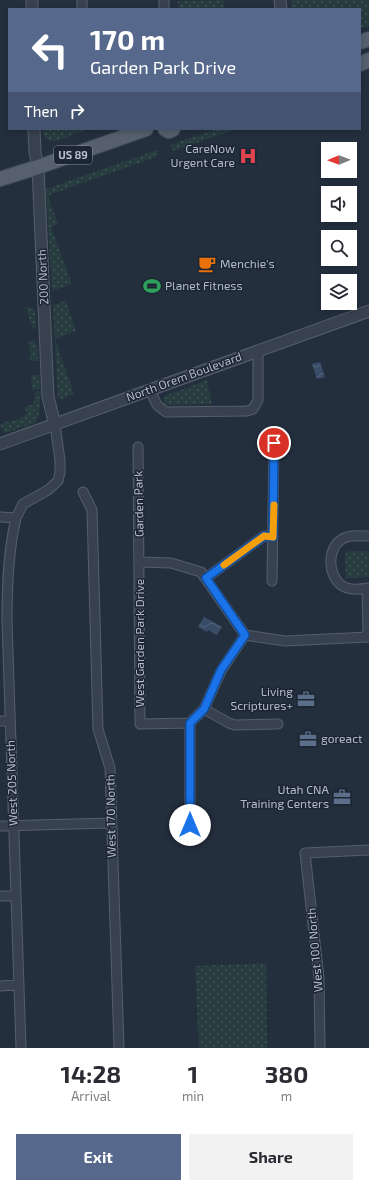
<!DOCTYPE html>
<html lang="en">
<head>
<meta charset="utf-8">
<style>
  body { margin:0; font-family:"Exo 2",sans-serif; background:#f2f2f3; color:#2b2b33; height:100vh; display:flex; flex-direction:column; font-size:15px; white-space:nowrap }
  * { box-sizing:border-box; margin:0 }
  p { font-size:13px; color:#7c7c81 }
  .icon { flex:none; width:22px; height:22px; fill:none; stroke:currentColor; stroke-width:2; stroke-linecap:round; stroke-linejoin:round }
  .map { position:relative; height:1048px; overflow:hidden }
  .side { display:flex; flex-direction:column; background:#fff; flex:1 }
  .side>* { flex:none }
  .guide { position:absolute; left:8px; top:8px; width:353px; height:122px; border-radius:0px; box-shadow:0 2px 6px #0003; background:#56698c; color:#fff; overflow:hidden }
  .needle { width:26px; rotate:269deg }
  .fabs { position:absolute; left:321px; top:142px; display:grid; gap:8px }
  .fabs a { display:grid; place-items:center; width:36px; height:36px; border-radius:0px; background:#fff; box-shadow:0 2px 6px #0003; font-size:20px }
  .pin { position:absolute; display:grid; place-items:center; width:34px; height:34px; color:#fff; margin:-17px; border:2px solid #fff; border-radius:50%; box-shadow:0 1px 4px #0007 }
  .me { position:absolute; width:44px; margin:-22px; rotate:0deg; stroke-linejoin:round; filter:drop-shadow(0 0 3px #0008) }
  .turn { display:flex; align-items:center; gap:14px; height:84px; padding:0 16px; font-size:18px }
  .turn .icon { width:52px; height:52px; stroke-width:2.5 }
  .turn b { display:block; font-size:28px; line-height:34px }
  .then { display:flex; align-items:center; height:38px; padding:0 16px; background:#0003; gap:8px; font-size:15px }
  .eta { display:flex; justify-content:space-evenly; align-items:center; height:68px; text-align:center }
  .eta b { font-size:24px; font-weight:700; line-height:28px }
  .cta { display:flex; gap:8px; margin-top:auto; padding:8px 16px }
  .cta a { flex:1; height:46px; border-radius:0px; background:#56698c; color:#fff; font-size:16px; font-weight:700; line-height:46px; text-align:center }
  .cta a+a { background:#f2f2f3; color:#2b2b33 }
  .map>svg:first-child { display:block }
  .green { fill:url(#green-dots) }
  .water { fill:url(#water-waves) }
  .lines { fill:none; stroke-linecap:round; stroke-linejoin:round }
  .minor-casing { stroke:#565f6c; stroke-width:11 }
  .tertiary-casing { stroke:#565f6c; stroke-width:13 }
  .primary-casing { stroke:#414a57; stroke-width:16 }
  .minor { stroke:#38414e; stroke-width:9 }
  .tertiary { stroke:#38414e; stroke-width:11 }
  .primary { stroke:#56606e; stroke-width:14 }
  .route-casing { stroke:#114b97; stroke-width:10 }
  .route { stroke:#1a73e8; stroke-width:7 }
  .slow { stroke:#f59e0b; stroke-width:7 }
  .labels { text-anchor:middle; stroke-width:3; stroke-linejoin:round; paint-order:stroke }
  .shield { fill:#1d2633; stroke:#878f9c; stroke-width:1 }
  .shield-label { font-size:11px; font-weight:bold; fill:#b4bcc9 }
  .poi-label { font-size:12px; fill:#b4bcc9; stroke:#1d2633; text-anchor:end }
  .street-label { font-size:12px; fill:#b4bcc9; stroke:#1d2633 }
</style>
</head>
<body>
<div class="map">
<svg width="369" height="1048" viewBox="0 0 369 1048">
  <defs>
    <pattern id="green-dots" width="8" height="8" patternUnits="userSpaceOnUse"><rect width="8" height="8" fill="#263c3f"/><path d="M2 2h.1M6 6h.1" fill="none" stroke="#435659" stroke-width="1.8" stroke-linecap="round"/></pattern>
    <pattern id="water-waves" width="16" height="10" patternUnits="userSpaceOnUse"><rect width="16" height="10" fill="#394c67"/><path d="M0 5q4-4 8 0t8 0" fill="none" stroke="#53647b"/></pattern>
  </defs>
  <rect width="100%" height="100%" fill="#242f3e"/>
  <path class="green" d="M224 0V9H178V1Z
    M291 0H369V26L360 29V9H291Z
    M47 129H87C80 132 60 141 54 141 47 141 44 137 42 132Z
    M217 129H236L173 151 170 145Z
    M157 150 158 154 156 157 49 195 50 203 58 224 51 227 72 284 52 291 46 189Z
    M66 300 76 331 55 339 74 394 62 399 58 398 53 306 54 305Z
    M26 307H32L35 311 36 326 33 330 27 311 26 309 22 308Z
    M34 340 37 344 38 361H30V347L28 343Z
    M31 375H39L40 389 32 390Z
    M207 380 212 404 169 405 164 404 163 400 165 396Z
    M41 391C39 402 41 414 36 423L5 433 3 431 0 424 8 421 9 422 19 419V418L27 414 25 408 34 403 35 392Z
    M349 551H369V577L346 578 345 554Z
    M266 963 267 1048H199L195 966Z"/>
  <path class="water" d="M320 362 325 377 317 379 312 364Z
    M204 617 222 627 217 635 208 630 207 632 198 627Z"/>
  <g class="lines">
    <g class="minor-casing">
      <path id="minor" d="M82 0V9
        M164 0V9
        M150 390 157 405 166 412 247 411 253 409 258 400V351
        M138 447 140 724 190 723
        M83 492 92 510 98 729 110 768 119 1048
        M0 517 16 518 23 504 48 490 58 481 60 472V460L55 425
        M16 518C8 552 7 587 7 621L21 1048
        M369 536C362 536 354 535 347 537 325 543 326 581 347 588 353 590 363 589 369 588
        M140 562 171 563 201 572 245 635 285 641 369 637
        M206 578 264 536 273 537
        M272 581 274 443
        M365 637 368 631 367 588
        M204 709 229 723 235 725 278 724
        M0 721H10
        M190 825V723L204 709 221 671 245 635
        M0 826 111 823
        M0 896H16
        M0 986 19 985
        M320 1048 319 978 305 853 369 850"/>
    </g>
    <g class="tertiary-casing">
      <path id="tertiary" d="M32 0V9
        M280 0 281 9
        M34 129 35 152 38 167 48 397 55 425
        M0 444 369 311"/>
    </g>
    <g class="primary-casing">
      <path id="primary" d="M360 42 369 39
        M360 64 369 60
        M165 129 169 131 173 129
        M0 179 38 167 146 129"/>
    </g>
    <use href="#minor" class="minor"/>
    <use href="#tertiary" class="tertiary"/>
    <use href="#primary" class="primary"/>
  </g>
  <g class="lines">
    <g class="route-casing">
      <path id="route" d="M190 825V723L204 709 221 670 245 635 206 578 264 536 273 537 274 443"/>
    </g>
    <use href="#route" class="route"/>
    <path class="slow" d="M224 565 264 536 273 537 274 505"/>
  </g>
  <defs>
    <g id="hospital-bare" transform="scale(1.38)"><path d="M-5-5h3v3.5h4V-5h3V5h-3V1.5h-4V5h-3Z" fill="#e0444e" stroke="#1d2633" stroke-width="2.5" paint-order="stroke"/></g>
    <g id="cafe-bare" transform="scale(1.38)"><path d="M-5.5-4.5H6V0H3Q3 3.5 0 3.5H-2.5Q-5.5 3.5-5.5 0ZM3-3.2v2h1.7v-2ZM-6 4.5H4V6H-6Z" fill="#e8710a" stroke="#1d2633" stroke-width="2.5" paint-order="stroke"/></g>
    <g id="stadium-bare" transform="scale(1.38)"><path d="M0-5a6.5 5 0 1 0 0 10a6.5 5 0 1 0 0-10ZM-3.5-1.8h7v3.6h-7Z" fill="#2e9e5b" stroke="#1d2633" stroke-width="2.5" paint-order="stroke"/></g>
    <g id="office-bare" transform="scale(1.38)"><path d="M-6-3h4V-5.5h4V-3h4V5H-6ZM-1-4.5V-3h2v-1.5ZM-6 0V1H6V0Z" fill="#5c6f8a" stroke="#1d2633" stroke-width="2.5" paint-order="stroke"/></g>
  </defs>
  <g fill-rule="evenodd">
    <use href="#hospital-bare" x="248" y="156"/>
    <use href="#cafe-bare" x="207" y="264"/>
    <use href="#stadium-bare" x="152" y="286"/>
    <use href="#office-bare" x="306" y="699"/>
    <use href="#office-bare" x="308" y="739"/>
    <use href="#office-bare" x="342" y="797"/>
  </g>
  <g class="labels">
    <rect class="shield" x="54" y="146" width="38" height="18" rx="3"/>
    <g class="shield-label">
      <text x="73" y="159">US 89</text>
    </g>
    <g class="poi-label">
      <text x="235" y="153">CareNow<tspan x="235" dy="14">Urgent Care</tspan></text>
      <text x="220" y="268" text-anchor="start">Menchie's</text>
      <text x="165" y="290" text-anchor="start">Planet Fitness</text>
      <text x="293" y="696">Living<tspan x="293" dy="14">Scriptures+</tspan></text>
      <text x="321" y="743" text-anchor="start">goreact</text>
      <text x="329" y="794">Utah CNA<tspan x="329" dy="14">Training Centers</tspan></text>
    </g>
    <g class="street-label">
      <text transform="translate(43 277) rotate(-93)" y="4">200 North</text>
      <text transform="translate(184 377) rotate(-20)" y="4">North Orem Boulevard</text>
      <text transform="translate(139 504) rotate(-91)" y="4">Garden Park</text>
      <text transform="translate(140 643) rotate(-90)" y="4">West Garden Park Drive</text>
      <text transform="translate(12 783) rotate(-92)" y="4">West 205 North</text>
      <text transform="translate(111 816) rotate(-91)" y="4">West 170 North</text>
      <text transform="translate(315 950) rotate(-95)" y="4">West 100 North</text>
    </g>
  </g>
</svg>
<div class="fabs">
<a><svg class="needle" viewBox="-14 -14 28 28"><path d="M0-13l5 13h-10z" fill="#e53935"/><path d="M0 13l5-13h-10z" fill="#7c7c81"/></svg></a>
<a><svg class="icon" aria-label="sound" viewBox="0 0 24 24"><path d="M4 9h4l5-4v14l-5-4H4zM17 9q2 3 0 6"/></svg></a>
<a><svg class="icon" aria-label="search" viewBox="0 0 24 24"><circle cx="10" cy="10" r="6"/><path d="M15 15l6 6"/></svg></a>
<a><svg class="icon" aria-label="layers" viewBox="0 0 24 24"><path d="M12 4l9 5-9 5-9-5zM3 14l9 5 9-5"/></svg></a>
</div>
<div class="pin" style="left:274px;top:443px;background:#d93025"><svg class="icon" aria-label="arrive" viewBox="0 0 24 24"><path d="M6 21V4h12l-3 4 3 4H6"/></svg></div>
<svg class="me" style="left:190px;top:825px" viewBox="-20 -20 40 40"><circle r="19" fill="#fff"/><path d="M0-13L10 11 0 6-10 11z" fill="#1a73e8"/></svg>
<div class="guide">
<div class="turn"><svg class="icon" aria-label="left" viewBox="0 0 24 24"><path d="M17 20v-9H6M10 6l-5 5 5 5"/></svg><div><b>170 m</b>Garden Park Drive</div></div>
<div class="then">Then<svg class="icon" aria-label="right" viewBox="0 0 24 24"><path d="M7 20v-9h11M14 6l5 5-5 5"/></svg></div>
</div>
</div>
<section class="side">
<div class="eta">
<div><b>14:28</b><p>Arrival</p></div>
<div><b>1</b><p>min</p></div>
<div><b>380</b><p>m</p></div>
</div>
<div class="cta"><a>Exit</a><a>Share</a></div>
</section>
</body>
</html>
